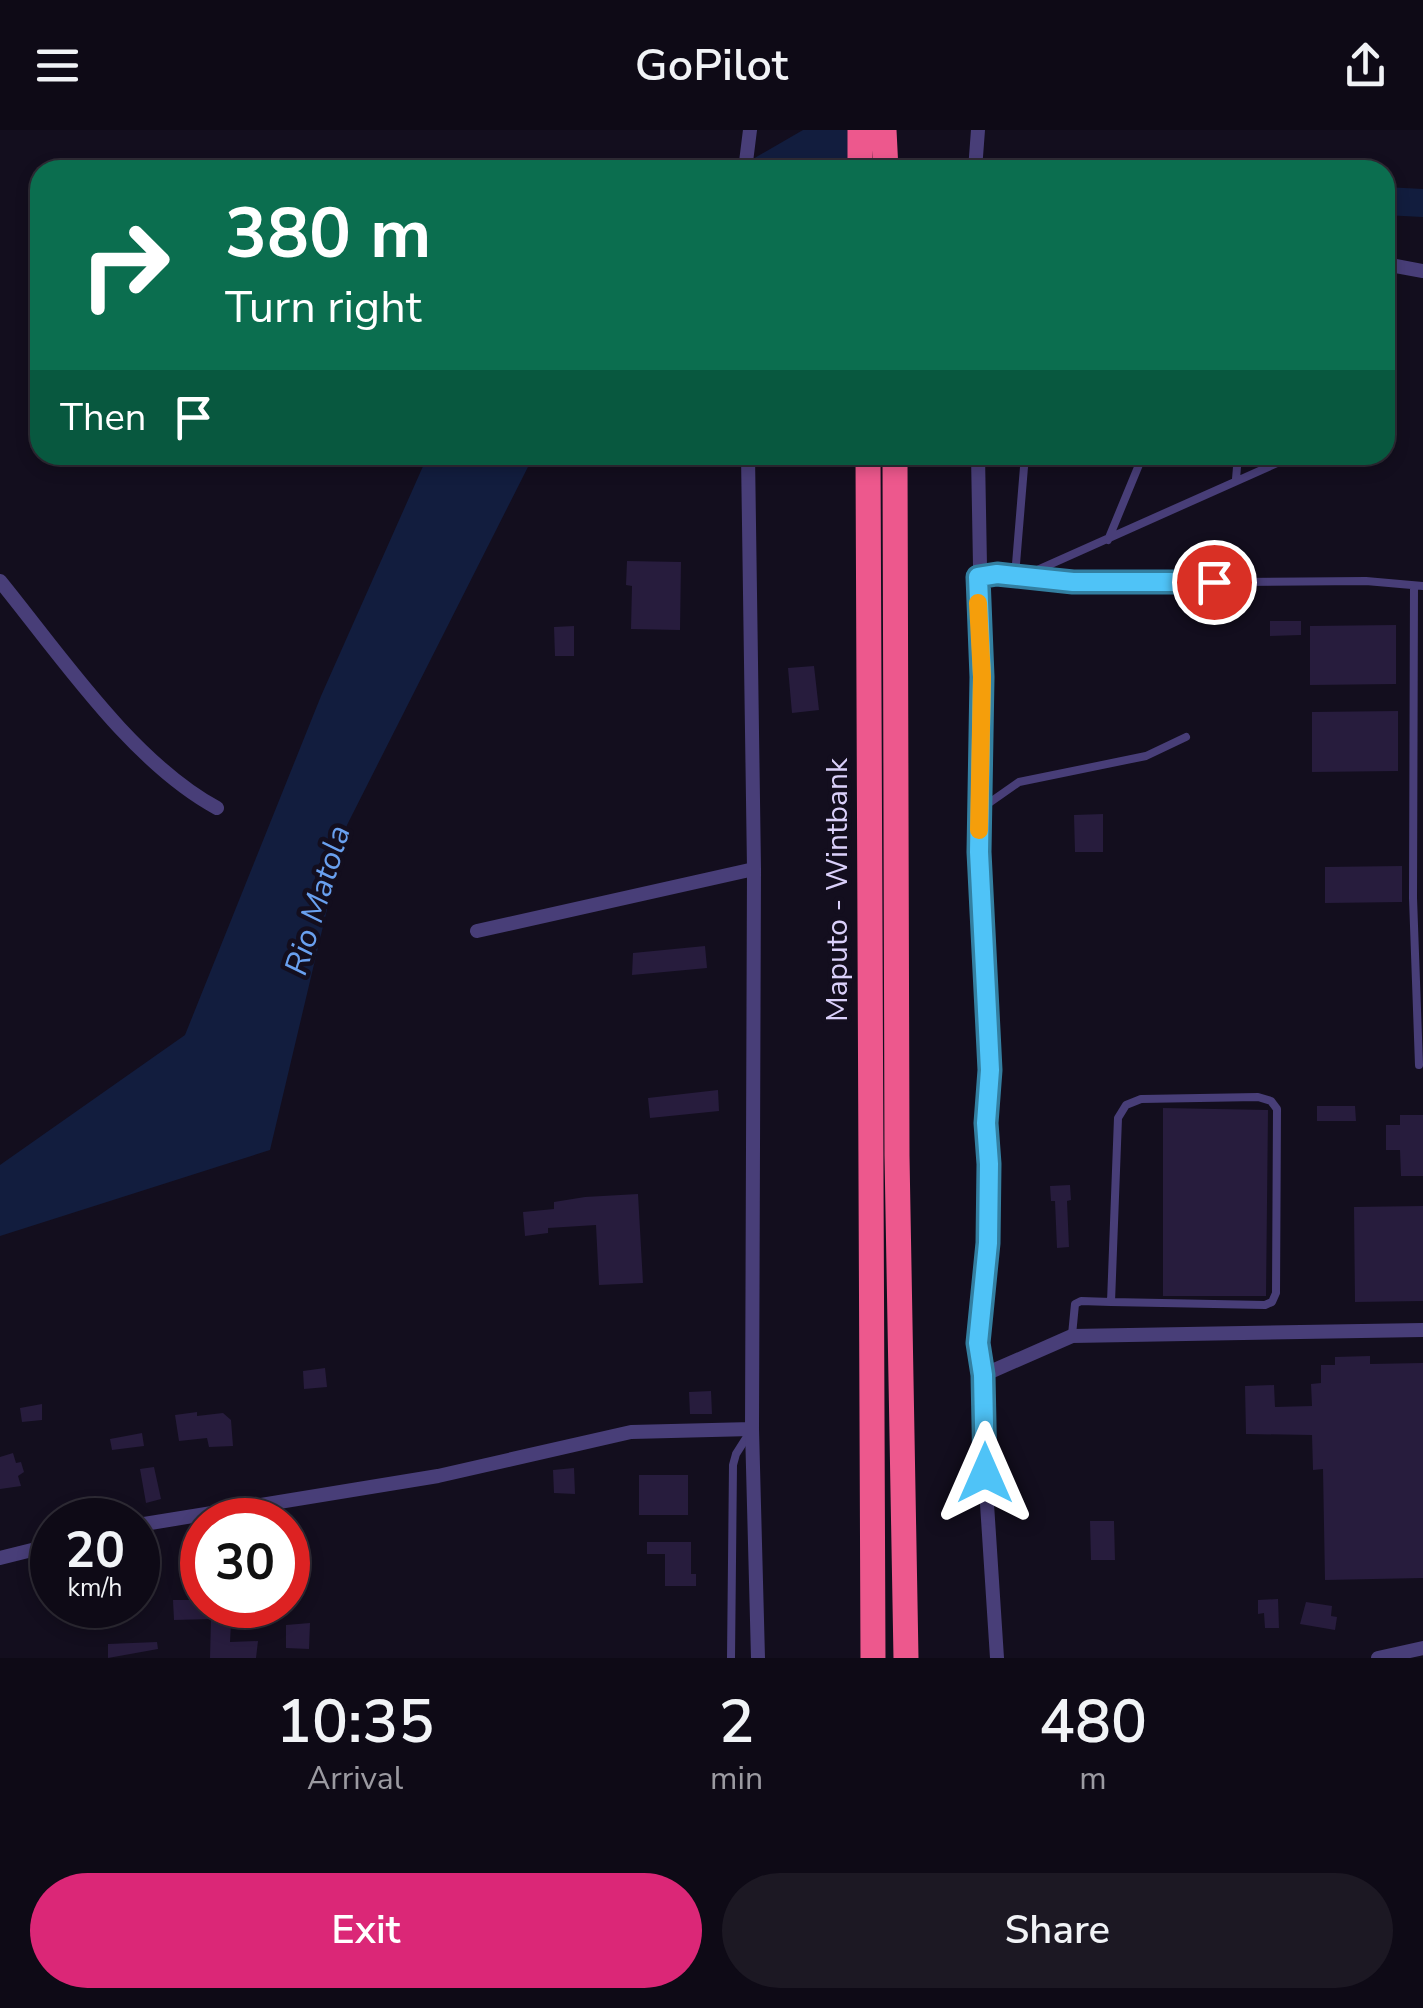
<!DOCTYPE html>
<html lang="en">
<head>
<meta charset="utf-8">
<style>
  body { margin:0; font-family:"Nunito Sans",sans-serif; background:#1c1823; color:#f1f3f6; height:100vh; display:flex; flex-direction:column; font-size:38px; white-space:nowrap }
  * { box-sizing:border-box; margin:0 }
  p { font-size:32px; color:#9b9aa1 }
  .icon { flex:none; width:55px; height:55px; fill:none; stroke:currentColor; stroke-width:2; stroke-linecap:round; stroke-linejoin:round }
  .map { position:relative; height:1528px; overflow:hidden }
  .side { display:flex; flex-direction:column; background:#0e0a16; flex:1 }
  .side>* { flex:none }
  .guide { position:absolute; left:30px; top:30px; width:1365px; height:305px; border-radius:30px; box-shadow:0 5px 15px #0003,0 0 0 2px #2e2b35; background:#0b6e4f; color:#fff; overflow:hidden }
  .speed { position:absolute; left:30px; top:1368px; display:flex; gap:20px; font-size:50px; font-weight:700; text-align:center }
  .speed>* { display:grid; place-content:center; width:130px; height:130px; border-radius:50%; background:#0e0a16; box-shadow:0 5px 15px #0003,0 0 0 2px #2e2b35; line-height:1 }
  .speed small { font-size:25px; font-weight:400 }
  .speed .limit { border:15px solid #d22; background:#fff; color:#111 }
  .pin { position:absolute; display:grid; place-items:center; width:85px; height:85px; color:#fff; margin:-42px; border:5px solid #fff; border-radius:50%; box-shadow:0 2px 10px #0007 }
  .me { position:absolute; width:110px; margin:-55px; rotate:0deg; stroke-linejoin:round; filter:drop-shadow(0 0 8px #0008) }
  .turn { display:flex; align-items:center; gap:35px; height:210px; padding:0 30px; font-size:45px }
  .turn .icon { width:130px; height:130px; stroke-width:2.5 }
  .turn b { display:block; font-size:70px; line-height:85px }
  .then { display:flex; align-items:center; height:95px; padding:0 30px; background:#0003; gap:20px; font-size:38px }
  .eta { display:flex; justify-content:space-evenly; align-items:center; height:170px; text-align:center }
  .eta b { font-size:60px; font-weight:600; line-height:70px }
  .cta { display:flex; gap:20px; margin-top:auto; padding:20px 30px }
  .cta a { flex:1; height:115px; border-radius:60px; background:#db2777; color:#fff; font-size:40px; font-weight:600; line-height:115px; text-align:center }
  .cta a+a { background:#1c1823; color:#f1f3f6 }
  header { display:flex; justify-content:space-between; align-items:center; height:130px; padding:0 30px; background:#0e0a16; font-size:45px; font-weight:600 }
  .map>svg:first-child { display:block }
  .water { fill:#121d3e }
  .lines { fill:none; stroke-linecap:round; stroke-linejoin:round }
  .river { stroke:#121d3e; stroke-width:28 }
  .building { fill:#271c3d }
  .lane { stroke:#483e78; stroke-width:8 }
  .street { stroke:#483e78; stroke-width:14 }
  .highway { stroke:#ed588d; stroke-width:25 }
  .route-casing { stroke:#337fa1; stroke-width:25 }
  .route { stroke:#4fc3f7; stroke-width:18 }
  .slow { stroke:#f59e0b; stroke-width:18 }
  .labels { text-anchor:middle; stroke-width:9; stroke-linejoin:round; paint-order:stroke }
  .street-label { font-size:30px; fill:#dad0fa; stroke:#130e1e }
  .water-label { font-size:32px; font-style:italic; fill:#69a0ef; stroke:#130e1e }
</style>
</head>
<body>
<header><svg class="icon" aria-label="menu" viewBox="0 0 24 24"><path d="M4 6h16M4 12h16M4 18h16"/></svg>GoPilot<svg class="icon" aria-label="share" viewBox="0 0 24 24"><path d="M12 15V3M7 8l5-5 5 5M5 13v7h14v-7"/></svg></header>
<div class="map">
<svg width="1423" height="1528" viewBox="0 0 1423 1528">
  <rect width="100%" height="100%" fill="#130e1e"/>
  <path class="water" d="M803 0H848L851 40H734Z
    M428 325H534L347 695 270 1020 0 1106V1035L185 905 321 566Z"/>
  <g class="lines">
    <path class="river" d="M1385 71 1423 73"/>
  </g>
  <path class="building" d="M627 431 681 432 680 500 631 499 632 456 626 455Z
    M1270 491H1301V505L1270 506Z
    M1396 495V554L1310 555V496Z
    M574 496V526H555L554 497Z
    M814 536 819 580 792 583 788 538Z
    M1398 581V641L1312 642V582Z
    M1103 684V722H1075L1074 685Z
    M1402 736V772L1325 773V737Z
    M705 816 707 838 632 845 633 823Z
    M718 960 719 981 650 988 648 968Z
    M1317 976H1355L1356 991H1317Z
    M1163 978 1268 980 1266 1166H1163Z
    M1400 985H1423V1046H1401L1400 1020H1386V995H1400Z
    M1070 1055 1071 1070 1067 1071 1069 1117 1057 1118 1055 1071H1051L1050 1056Z
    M638 1064 643 1153 599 1155 596 1095 548 1098V1103L525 1106 523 1082 554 1079V1072L585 1067Z
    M1423 1076V1171L1355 1172 1354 1077Z
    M1370 1226V1234L1423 1233V1448L1325 1450 1323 1339 1313 1340 1312 1305 1246 1304 1245 1256 1274 1255 1275 1277 1312 1276 1311 1254 1321 1253V1235H1335V1227Z
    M325 1238 327 1257 304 1259 303 1241Z
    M711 1261 712 1284H690L689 1262Z
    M42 1274V1290L22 1292 20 1278Z
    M197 1282V1286L223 1283 231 1290 233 1316 209 1317 207 1308 179 1311 175 1285Z
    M142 1303 144 1316 112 1320 110 1309Z
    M13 1323 16 1333 21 1332 24 1342 18 1346 21 1356 0 1359V1327Z
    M154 1337 161 1369 146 1373 140 1339Z
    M574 1338 575 1364 554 1363 553 1340Z
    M639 1345H688V1385H639Z
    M1090 1391H1114L1115 1430H1091Z
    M647 1412H691V1444H696V1456H665V1424H647Z
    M1278 1469 1279 1498H1265L1264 1483 1258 1484V1470Z
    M173 1470H199V1475H232L230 1512 258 1511 256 1528H210L211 1489 174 1490Z
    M1306 1472 1332 1476 1331 1486 1337 1487 1335 1500 1300 1494Z
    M310 1493 309 1519 286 1518V1495Z
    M157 1512 158 1519 108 1528V1514Z"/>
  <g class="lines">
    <path class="lane" d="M1236 349 1238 325
      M1108 410 1143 325
      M1015 446 1025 325
      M1024 446 1295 325
      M978 447 997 444 1073 453 1366 451 1423 456
      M1414 456 1413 768 1419 935
      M979 680 1019 652 1146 626 1186 607
      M1072 1205 1075 1174 1081 1171 1111 1172 1118 988 1126 975 1141 969 1258 967 1271 971 1277 979 1276 1163 1272 1172 1265 1175 1111 1172
      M731 1528 733 1335 736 1324 750 1302"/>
    <path class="street" d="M745 40 750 0
      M975 40 978 0
      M1385 134 1423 141
      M978 325 982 547 979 723 990 940 986 993 989 1034 987 1113 978 1213 983 1245 985 1343 997 1528
      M0 451C61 526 132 632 217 678
      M477 801 754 739
      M983 1245 1072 1206 1423 1200
      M752 1299 758 1528
      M138 1395 438 1346 631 1302 752 1299 754 739 748 325
      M0 1428 52 1415
      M1378 1528 1423 1518"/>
    <path class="highway" d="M860 0V40
      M884 0 886 40
      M868 325 873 1528
      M895 325 897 1026 906 1528"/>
  </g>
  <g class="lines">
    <g class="route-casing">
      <path id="route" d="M985 1343 983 1245 978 1213 988 1113 989 1034 986 993 990 940 979 722 982 547 978 447 997 444 1073 452H1214"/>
    </g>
    <use href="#route" class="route"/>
    <path class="slow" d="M978 473 982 547 979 700"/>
  </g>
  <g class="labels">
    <g class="street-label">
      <text transform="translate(837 760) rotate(-90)" y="10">Maputo - Wintbank</text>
    </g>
    <g class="water-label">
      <text transform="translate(317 770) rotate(-73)" y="11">Rio Matola</text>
    </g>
  </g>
</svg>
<div class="speed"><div>20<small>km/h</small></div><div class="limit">30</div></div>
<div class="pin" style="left:1214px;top:452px;background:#d93025"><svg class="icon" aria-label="arrive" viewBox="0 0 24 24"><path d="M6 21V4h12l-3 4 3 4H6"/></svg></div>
<svg class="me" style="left:985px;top:1343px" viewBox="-20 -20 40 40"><path d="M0-17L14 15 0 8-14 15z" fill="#4fc3f7" stroke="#fff" stroke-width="4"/></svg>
<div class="guide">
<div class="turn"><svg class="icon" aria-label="right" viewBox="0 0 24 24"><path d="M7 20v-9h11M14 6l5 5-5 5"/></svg><div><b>380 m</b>Turn right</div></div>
<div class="then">Then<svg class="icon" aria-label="arrive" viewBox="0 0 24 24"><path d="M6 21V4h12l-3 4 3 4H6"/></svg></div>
</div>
</div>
<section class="side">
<div class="eta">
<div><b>10:35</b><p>Arrival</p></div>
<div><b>2</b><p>min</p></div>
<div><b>480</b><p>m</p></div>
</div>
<div class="cta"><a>Exit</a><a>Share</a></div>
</section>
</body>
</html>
